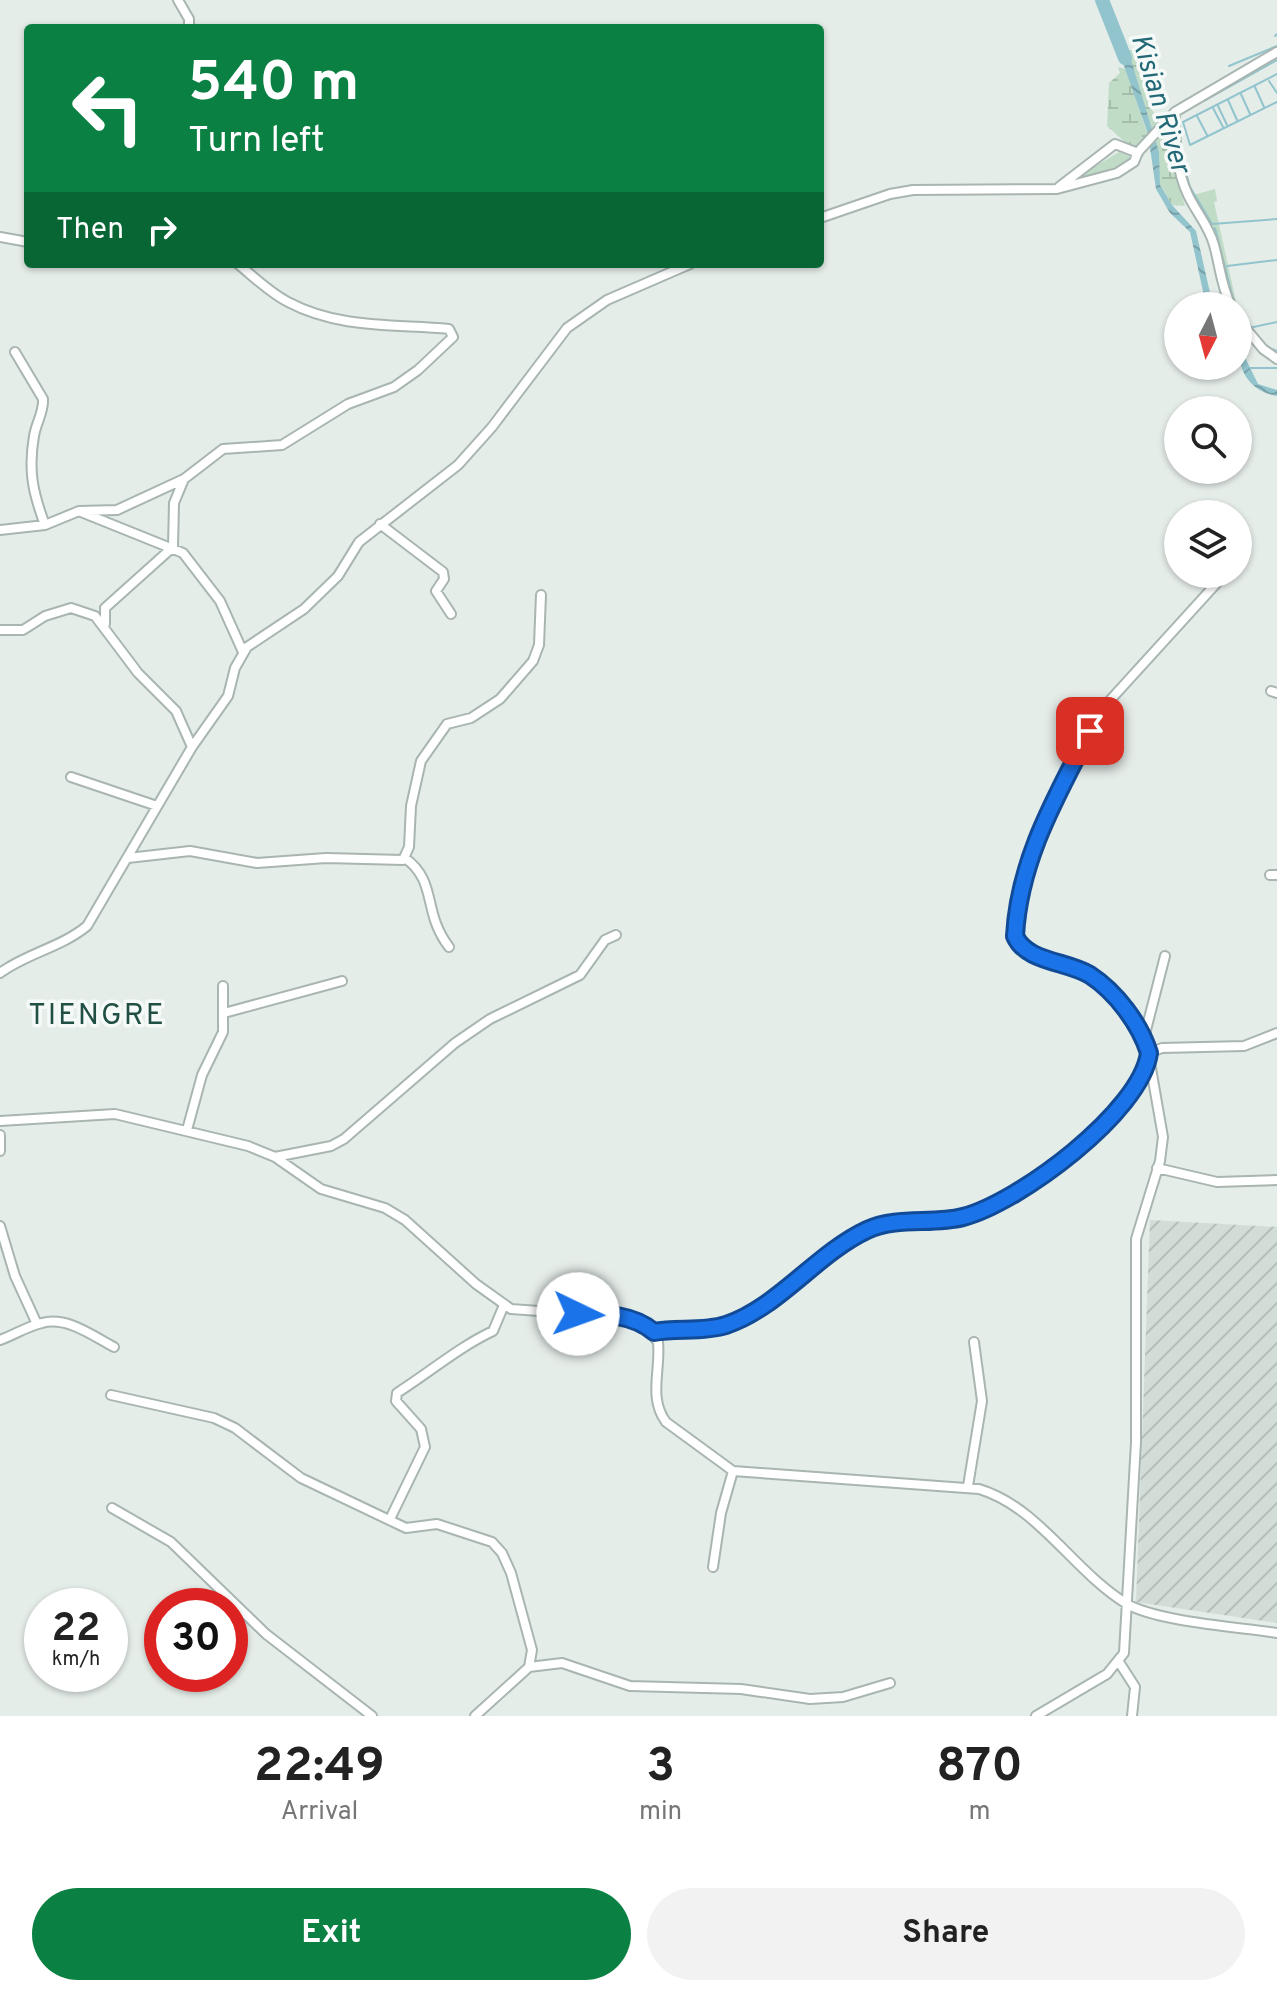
<!DOCTYPE html>
<html lang="en">
<head>
<meta charset="utf-8">
<style>
  body { margin:0; font-family:Overpass,sans-serif; background:#f2f2f2; color:#222; height:100vh; display:flex; flex-direction:column; font-size:30px; white-space:nowrap }
  * { box-sizing:border-box; margin:0 }
  p { font-size:26px; color:#767676 }
  .icon { flex:none; width:44px; height:44px; fill:none; stroke:currentColor; stroke-width:2; stroke-linecap:round; stroke-linejoin:round }
  .map { position:relative; height:1716px; overflow:hidden }
  .panel { display:flex; flex-direction:column; background:#fff; flex:1 }
  .panel>* { flex:none }
  .guide { position:absolute; left:24px; top:24px; width:800px; height:244px; border-radius:8px; box-shadow:0 2px 6px #0004; background:#0b8043; color:#fff; overflow:hidden }
  .needle { width:52px; rotate:186deg }
  .tools { position:absolute; left:1164px; top:292px; display:grid; gap:16px }
  .tools a { display:grid; place-items:center; width:88px; height:88px; border-radius:50%; background:#fff; box-shadow:0 2px 6px #0004; font-size:40px }
  .speed { position:absolute; left:24px; top:1588px; display:flex; gap:16px; font-size:40px; font-weight:700; text-align:center }
  .speed>* { display:grid; place-content:center; width:104px; height:104px; border-radius:50%; background:#fff; box-shadow:0 2px 6px #0004; line-height:1 }
  .speed small { font-size:20px; font-weight:400 }
  .speed .limit { border:12px solid #d22; background:#fff; color:#111 }
  .pin { position:absolute; display:grid; place-items:center; width:68px; height:68px; color:#fff; margin:-34px; border-radius:16px; box-shadow:0 4px 12px #0006 }
  .me { position:absolute; width:88px; margin:-44px; rotate:93deg; stroke-linejoin:round; filter:drop-shadow(0 0 6px #0008) }
  .turn { display:flex; align-items:center; gap:28px; height:168px; padding:0 32px; font-size:36px }
  .turn .icon { width:104px; height:104px; stroke-width:2.5 }
  .turn b { display:block; font-size:56px; line-height:68px }
  .then { display:flex; align-items:center; height:76px; padding:0 32px; background:#0003; gap:16px; font-size:30px }
  .eta { display:flex; justify-content:space-evenly; align-items:center; height:136px; text-align:center }
  .eta b { font-size:48px; font-weight:700; line-height:56px }
  .primary-button { display:flex; gap:16px; margin-top:auto; padding:16px 32px }
  .primary-button a { flex:1; height:92px; border-radius:48px; background:#0b8043; color:#fff; font-size:32px; font-weight:700; line-height:92px; text-align:center }
  .primary-button a+a { background:#f2f2f2; color:#222 }
  .map>svg:first-child { display:block }
  .industrial { fill:url(#industrial-furrows) }
  .grass { fill:#c0dcc7 }
  .wetland { fill:url(#wetland-marsh) }
  .water { fill:url(#water-waves) }
  .lines { fill:none; stroke-linecap:round; stroke-linejoin:round }
  .stream { stroke:#92c4cd; stroke-width:2 }
  .river { stroke:#92c4cd; stroke-width:14 }
  .minor-casing { stroke:#a8b5b0; stroke-width:12 }
  .minor { stroke:#fff; stroke-width:8 }
  .route-casing { stroke:#114b97; stroke-width:20 }
  .route { stroke:#1a73e8; stroke-width:14 }
  .labels { text-anchor:middle; stroke-width:7; stroke-linejoin:round; paint-order:stroke }
  .water-label { font-size:28px; font-style:italic; fill:#236876; stroke:#f5faf8 }
  .quarter-label { font-size:30px; letter-spacing:2px; fill:#224f44; stroke:#f5faf8 }
</style>
</head>
<body>
<div class="map">
<svg width="1277" height="1716" viewBox="0 0 1277 1716">
  <defs>
    <pattern id="industrial-furrows" width="10" height="10" patternUnits="userSpaceOnUse" patternTransform="scale(2)"><rect width="10" height="10" fill="#d3ddd8"/><path d="M-1 1l2-2M0 10L10 0M9 11l2-2" fill="none" stroke="#b5bfba"/></pattern>
    <pattern id="wetland-marsh" width="20" height="14" patternUnits="userSpaceOnUse" patternTransform="scale(2)"><rect width="20" height="14" fill="#c0dcc7"/><path d="M1 5h8M5 5V1M11 12h8M15 12V8" fill="none" stroke="#a5beac"/></pattern>
    <pattern id="water-waves" width="16" height="10" patternUnits="userSpaceOnUse" patternTransform="scale(2)"><rect width="16" height="10" fill="#92c4cd"/><path d="M0 5q4-4 8 0t8 0" fill="none" stroke="#77a1a7"/></pattern>
  </defs>
  <rect width="100%" height="100%" fill="#e5ede9"/>
  <path class="industrial" d="M1150 1220 1277 1227V1623L1136 1602Z"/>
  <path class="grass" d="M1119 152 1131 157 1128 163 1084 180V173Z
    M1215 189 1217 201 1214 202 1237 306H1233L1203 212 1190 196Z"/>
  <path class="wetland" d="M1126 50H1139L1149 85 1148 105 1156 115 1164 118 1153 132Z
    M1118 67 1126 69 1148 136 1135 151 1107 126 1109 83 1120 73Z
    M1165 130 1170 158 1166 162 1173 166 1185 206 1172 205 1160 185 1156 142Z"/>
  <path class="water" d="M1121 42 1131 60 1159 152 1160 185 1172 205 1196 231 1213 306 1206 305 1190 232 1170 213 1156 189 1148 134 1116 43Z
    M1238 343 1258 384 1277 390V396C1249 391 1238 371 1238 343Z"/>
  <g class="lines">
    <path class="stream" d="M1275 36 1277 34
      M1229 66 1277 46
      M1277 74 1183 122 1190 145 1277 102
      M1269 81 1277 93
      M1255 87 1264 107
      M1241 94 1250 114
      M1228 100 1237 120
      M1204 101 1277 60
      M1218 106 1227 125
      M1213 108 1223 127
      M1197 116 1207 135
      M1180 152 1190 187 1212 224 1277 219
      M1215 228 1235 306
      M1227 266 1277 260
      M1249 328 1277 322
      M1267 347 1277 351
      M1250 368H1277"/>
    <path class="river" d="M1102 0 1125 58"/>
    <g class="minor-casing">
      <path id="minor" d="M178 0 189 19V28
        M1175 114C1175 141 1176 170 1188 195 1196 212 1209 226 1214 245 1220 266 1221 286 1231 306
        M1059 187 1115 144 1138 153
        M820 218 890 194 913 190 1057 189 1117 173 1134 162 1138 152 1175 112 1277 52
        M0 237 28 242
        M1238 319 1263 349 1277 359
        M15 352 43 399C44 412 36 423 34 436 28 471 33 493 45 525
        M81 512 183 553 220 601 243 652
        M380 524 443 572 444 579 436 591 451 614
        M0 530 45 525 79 511 117 510 184 479 223 449 282 445 348 404 394 387 418 370 453 337 449 329C394 324 339 329 288 302 270 293 254 277 238 264
        M105 624V608L173 547 174 503 184 479
        M0 630H23L45 616 71 608 95 616 138 673 176 711 192 747
        M1271 691 1277 693
        M71 777 157 806
        M128 858 190 851 257 863 326 858 403 860 409 847 411 806 421 761 447 724 471 718 500 699 533 661 539 645 541 595
        M405 858C438 882 422 912 449 947
        M1270 875H1277
        M0 973C27 953 60 948 87 926L192 747 228 696 235 668 247 647 304 609 338 576 359 542 458 465 492 427 567 328 607 300 690 264
        M224 1013 342 981
        M1146 1041 1118 999 1088 974 1025 950 1015 936 1016 921 1041 824 1103 708 1225 574
        M1149 1053 1162 1048 1244 1046 1277 1033
        M0 1121 115 1114 248 1146 275 1157 321 1189 385 1208 405 1220 476 1284 511 1309 622 1317 645 1325 658 1342C661 1370 648 1398 666 1422L733 1471 979 1489C1039 1507 1074 1572 1127 1604 1159 1622 1239 1627 1277 1633
        M187 1130 202 1075 223 1032V986
        M0 1135V1151
        M275 1157 331 1146 344 1139 455 1043 490 1019 580 975 605 940 616 935
        M1157 1168 1217 1182 1277 1180
        M0 1226 15 1276 37 1324
        M654 1332C677 1328 704 1332 726 1325 777 1308 817 1253 867 1231 896 1217 927 1224 957 1219 1034 1205 1111 1125 1148 1060
        M0 1340C14 1335 28 1326 42 1323 67 1316 93 1336 114 1347
        M111 1395 214 1418 235 1428 301 1478 406 1528 437 1524 492 1542 502 1553 511 1573 532 1650 529 1667 475 1716
        M968 1486 982 1401 974 1342
        M112 1508 171 1542 266 1634 372 1716
        M390 1519 425 1447 421 1429 396 1401 397 1393C430 1372 459 1347 493 1331L504 1305
        M713 1567 721 1513 733 1471
        M1119 1662 1135 1687 1132 1716
        M529 1667 562 1663 630 1686 741 1689 810 1699 843 1697 890 1683
        M1036 1716 1107 1674 1124 1653 1136 1442V1239L1160 1161 1163 1137 1145 1034 1165 956"/>
    </g>
    <use href="#minor" class="minor"/>
  </g>
  <g class="lines">
    <g class="route-casing">
      <path id="route" d="M578 1314C605 1314 633 1314 654 1332 677 1328 704 1332 726 1325 779 1307 816 1254 867 1230 898 1216 932 1225 963 1217 1018 1203 1141 1112 1149 1053 1140 1024 1116 992 1090 975 1067 961 1026 962 1015 936 1019 860 1056 797 1090 731"/>
    </g>
    <use href="#route" class="route"/>
  </g>
  <g class="labels">
    <g class="water-label">
      <text transform="translate(1162 103) rotate(73)" y="10">Kisian River</text>
    </g>
    <g class="quarter-label">
      <text x="97" y="1024">TIENGRE</text>
    </g>
  </g>
</svg>
<div class="tools">
<a><svg class="needle" viewBox="-14 -14 28 28"><path d="M0-13l5 13h-10z" fill="#e53935"/><path d="M0 13l5-13h-10z" fill="#767676"/></svg></a>
<a><svg class="icon" aria-label="search" viewBox="0 0 24 24"><circle cx="10" cy="10" r="6"/><path d="M15 15l6 6"/></svg></a>
<a><svg class="icon" aria-label="layers" viewBox="0 0 24 24"><path d="M12 4l9 5-9 5-9-5zM3 14l9 5 9-5"/></svg></a>
</div>
<div class="speed"><div>22<small>km/h</small></div><div class="limit">30</div></div>
<div class="pin" style="left:1090px;top:731px;background:#d93025"><svg class="icon" aria-label="arrive" viewBox="0 0 24 24"><path d="M6 21V4h12l-3 4 3 4H6"/></svg></div>
<svg class="me" style="left:578px;top:1314px" viewBox="-20 -20 40 40"><circle r="19" fill="#fff"/><path d="M0-13L10 11 0 6-10 11z" fill="#1a73e8"/></svg>
<div class="guide">
<div class="turn"><svg class="icon" aria-label="left" viewBox="0 0 24 24"><path d="M17 20v-9H6M10 6l-5 5 5 5"/></svg><div><b>540 m</b>Turn left</div></div>
<div class="then">Then<svg class="icon" aria-label="right" viewBox="0 0 24 24"><path d="M7 20v-9h11M14 6l5 5-5 5"/></svg></div>
</div>
</div>
<section class="panel">
<div class="eta">
<div><b>22:49</b><p>Arrival</p></div>
<div><b>3</b><p>min</p></div>
<div><b>870</b><p>m</p></div>
</div>
<div class="primary-button"><a>Exit</a><a>Share</a></div>
</section>
</body>
</html>
